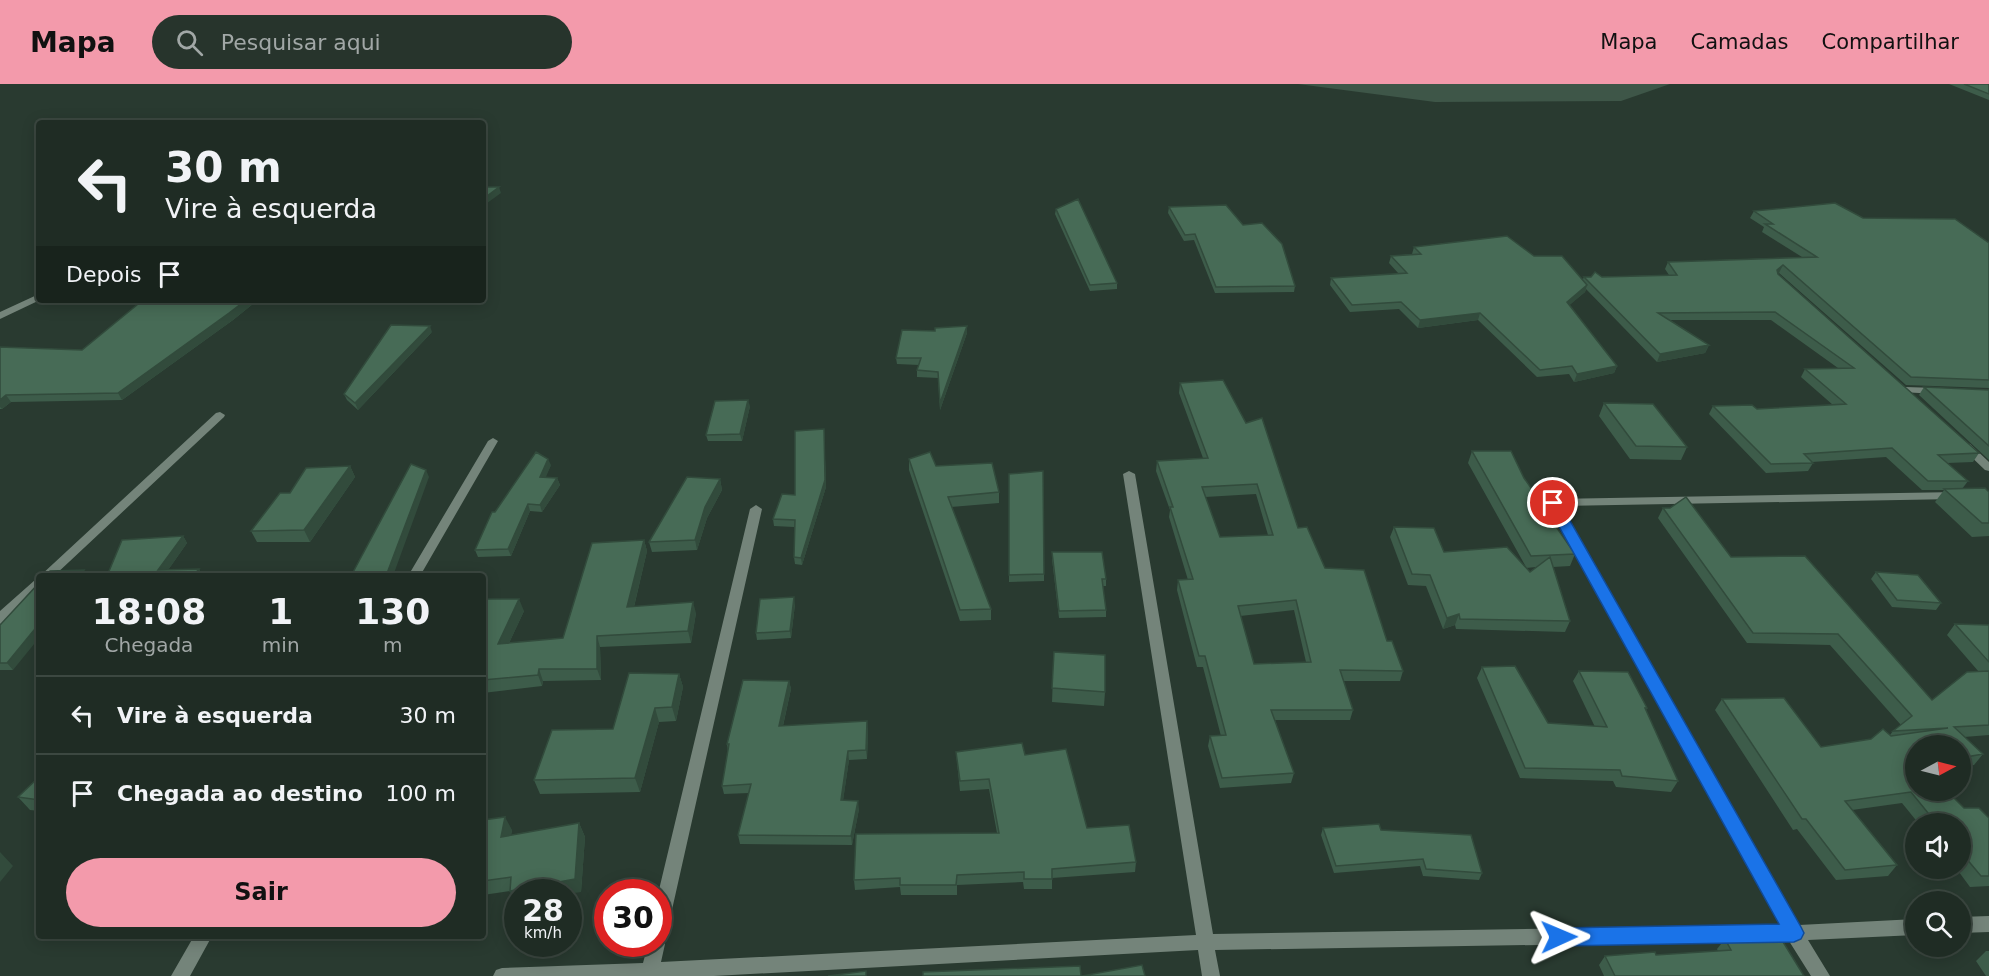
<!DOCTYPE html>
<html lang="pt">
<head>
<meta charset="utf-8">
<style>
  body { margin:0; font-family:"DejaVu Sans",sans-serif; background:#27342c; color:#f1f3f6; height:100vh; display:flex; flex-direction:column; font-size:22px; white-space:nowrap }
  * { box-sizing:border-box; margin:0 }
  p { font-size:20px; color:#a1a7a6 }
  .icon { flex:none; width:33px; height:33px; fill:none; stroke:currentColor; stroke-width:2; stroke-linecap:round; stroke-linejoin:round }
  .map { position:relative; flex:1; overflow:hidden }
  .drawer { position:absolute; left:36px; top:489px; width:450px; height:366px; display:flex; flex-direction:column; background:#1f2c24; border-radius:6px; box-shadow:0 3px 15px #0003,0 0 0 2px #3c4841 }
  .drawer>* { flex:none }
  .top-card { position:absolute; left:36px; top:36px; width:450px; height:183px; border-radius:6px; box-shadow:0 3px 15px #0003,0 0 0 2px #3c4841; background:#1f2c24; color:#f1f3f6; overflow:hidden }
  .needle { width:39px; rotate:83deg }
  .fabs { position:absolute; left:1905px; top:651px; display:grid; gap:12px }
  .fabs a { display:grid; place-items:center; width:66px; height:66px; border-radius:50%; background:#1f2c24; box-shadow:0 3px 15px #0003,0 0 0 2px #3c4841; font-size:30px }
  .speed { position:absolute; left:504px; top:795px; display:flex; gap:12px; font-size:30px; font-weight:700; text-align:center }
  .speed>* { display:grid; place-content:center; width:78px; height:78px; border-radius:50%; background:#1f2c24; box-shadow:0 3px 15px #0003,0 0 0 2px #3c4841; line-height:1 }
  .speed small { font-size:15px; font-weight:400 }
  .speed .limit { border:9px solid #d22; background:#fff; color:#111 }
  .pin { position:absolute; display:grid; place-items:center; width:51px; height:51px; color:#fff; margin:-26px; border:3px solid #fff; border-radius:50%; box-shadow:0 2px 6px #0007 }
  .me { position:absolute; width:66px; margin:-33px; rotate:89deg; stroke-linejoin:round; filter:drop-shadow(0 0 4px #0008) }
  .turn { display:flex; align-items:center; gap:21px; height:126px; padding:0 30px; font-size:27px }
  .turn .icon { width:78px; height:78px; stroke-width:2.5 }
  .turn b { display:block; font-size:42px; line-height:51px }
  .then { display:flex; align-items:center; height:57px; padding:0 30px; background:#0003; gap:12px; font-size:22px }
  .eta { display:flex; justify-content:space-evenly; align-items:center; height:102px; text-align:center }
  .eta b { font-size:36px; font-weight:600; line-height:42px }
  .primary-button { display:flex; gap:12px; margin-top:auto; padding:12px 30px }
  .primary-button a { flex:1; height:69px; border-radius:36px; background:#f39aab; color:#111; font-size:24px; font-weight:600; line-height:69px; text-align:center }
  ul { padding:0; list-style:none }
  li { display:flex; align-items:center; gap:18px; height:78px; padding:0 30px; border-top:2px solid #3c4841 }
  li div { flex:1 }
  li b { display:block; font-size:22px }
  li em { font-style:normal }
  header { display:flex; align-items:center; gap:36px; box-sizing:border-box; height:84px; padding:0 30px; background:#f39aab; color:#111 }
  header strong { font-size:28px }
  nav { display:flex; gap:33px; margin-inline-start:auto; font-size:21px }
  .search { width:420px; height:54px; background:#27342c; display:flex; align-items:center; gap:15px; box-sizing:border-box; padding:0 21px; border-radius:33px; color:#a1a7a6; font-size:22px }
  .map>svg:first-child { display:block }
  .green { fill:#3e5648 }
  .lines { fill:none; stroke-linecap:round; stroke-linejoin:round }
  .minor { fill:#74847a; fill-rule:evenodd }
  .wall { fill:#3d5c4a; fill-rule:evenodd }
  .shaded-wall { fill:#324b3c }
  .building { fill:#476b56; stroke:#324b3c; stroke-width:1.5; fill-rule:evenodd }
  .route { fill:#1a73e8; stroke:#114b97; stroke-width:1.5 }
</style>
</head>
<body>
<header>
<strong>Mapa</strong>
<div class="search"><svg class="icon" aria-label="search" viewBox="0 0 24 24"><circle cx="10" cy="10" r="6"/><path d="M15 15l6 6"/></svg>Pesquisar aqui</div>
<nav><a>Mapa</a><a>Camadas</a><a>Compartilhar</a></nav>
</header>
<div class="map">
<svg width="1989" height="892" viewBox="0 0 1989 892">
  <rect width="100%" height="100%" fill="#293a30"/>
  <path class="green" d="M1298 0H1670L1621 17 1435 18Z"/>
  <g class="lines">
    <path class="minor" d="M39 210 40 216 0 235V228Z
      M1905 303 1937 304 1942 307 1937 310 1901 308 1900 306Z
      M220 328 225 331 224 333 54 492H40L216 329Z
      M493 354 498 357 420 492H408L488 357Z
      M1966 359 1970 360 1989 378V387L1985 386 1962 364 1961 362Z
      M1129 387 1135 390 1213 850 1781 841 1547 419 1553 415 1959 408 1961 411 1959 414 1955 415 1561 422 1799 841 1916 835V851L1808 856 1830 892H1811L1789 857 1215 866 1220 892H1202L1198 866 714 892H493L496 886 502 884 643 879 648 860H658V810L750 425 756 421 762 425 667 848 662 854 665 860 661 878 1196 851 1123 390Z
      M39 495V506L5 538 0 540V527L35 496Z
      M1989 832V848L1960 849V833Z
      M194 852H212L190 892H171Z"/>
  </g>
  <path class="wall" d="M1949 0H1989V16Z
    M1169 123 1243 141 1295 202 1294 208 1215 209 1194 156 1184 157 1168 129Z
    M1056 125 1117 199V205L1090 207 1055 130Z
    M1754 127 1863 134 1989 159V304L1906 301 1779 189 1778 190 1979 369 1973 378 1947 379 1968 397 1962 405 1989 408V452L1972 453 1935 418 1944 406H1922L1886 373 1812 378 1813 379 1808 387 1766 389 1709 330 1713 322 1757 325 1833 321 1801 293 1805 285 1838 284 1771 236H1670L1709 261 1705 269 1657 278 1586 205 1585 208 1569 221 1617 282 1614 289 1574 298 1569 290 1537 293 1478 236 1418 244 1399 225 1350 228 1330 201 1331 194 1399 190 1389 179 1391 172 1412 170 1414 163 1534 172 1583 195 1584 193 1669 191 1665 185 1668 178 1802 173 1762 148 1764 143 1750 134Z
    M143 216H258L233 236 122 316 11 318 2 325H0V263L82 266Z
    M967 242V249L940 326 938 294 917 293V286L919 281 897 280 896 274 935 247Z
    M432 248 358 326 347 316 344 310Z
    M1180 299 1298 444 1325 484 1387 557 1403 587 1400 597H1343L1353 626 1350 636H1275L1294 689 1291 699 1220 704 1208 662 1210 652H1221L1203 583H1197L1177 506 1178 496H1188L1169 433 1170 426 1156 387 1157 377 1203 374 1179 309ZM1256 410 1268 451 1220 453 1205 413ZM1294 526 1306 578 1254 580 1240 532Z
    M1924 303 1989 306V376L1919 311Z
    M1604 319 1687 363 1681 376 1630 375 1599 332Z
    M750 322 742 357H708L706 351Z
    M824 345 826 403 802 481 795 480 794 473V443L774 442 773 435 795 411Z
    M1472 367 1524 394 1543 421 1542 423 1575 470 1570 482 1553 483 1570 537 1565 548 1456 545 1455 541 1443 545 1426 502 1408 501 1390 453 1394 443 1444 468 1526 483 1468 379ZM1536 483 1530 488 1526 484Z
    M909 375 936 382 999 408V419L951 423 991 525V536L960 537 909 386Z
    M551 381 545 393 557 394 560 401 542 428 530 427 511 472 478 473 475 466 495 428Z
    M350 382 355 393 310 458H257L251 447 290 409Z
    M1009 390 1044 490V497L1009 498Z
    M720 395 722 406 707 434 697 466 652 468 649 458Z
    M1663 424 1932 616 1979 588 1947 551 1955 540 1989 541V651L1964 653 1983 670 1974 681 1960 683V662H1916V706L1989 734V802L1970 803 1956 784H1960V740H1919L1902 719 1852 726 1897 781 1888 792 1836 796 1797 745 1793 746 1715 626 1722 615 1821 663 1871 655 1890 651 1893 647 1901 641 1830 561 1747 559 1658 434Z
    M183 452 187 459 168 486 199 485 203 492H107Z
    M644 456 647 467 634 523 696 529 691 559 600 563 601 596 543 597 542 602 483 609V515L524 527 509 559 563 554Z
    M1052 468 1106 495V502H1103L1106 526V533L1059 534 1052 475Z
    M1876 488 1941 519 1936 526 1892 523 1871 495Z
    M795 520 791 554 757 556 756 549Z
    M0 541 13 586H0Z
    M1054 568 1105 608 1104 622 1052 618Z
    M1482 583 1548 639 1595 643 1573 597 1579 587 1647 624 1646 626 1678 697 1671 708 1616 703 1613 697 1520 694 1477 594Z
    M679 590 683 603 676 637 659 638 640 708 540 710 534 696 613 645Z
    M789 597 791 605 783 642 868 645 867 675 849 676 843 716 859 725 852 761 740 760 738 751 749 709 724 710 722 702 728 667 727 660Z
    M956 668 1025 671 1087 744 1136 778 1135 788 1052 794V805H1024L1023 798 957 801V811H901L900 803 855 806 854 796 997 749 989 705 960 707Z
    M39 693V727L30 726 18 713Z
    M483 736 512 746 511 751 579 739 585 753 581 808H518V820H516L510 807 483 811Z
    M1323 744 1381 746 1482 789 1479 796 1423 792 1420 782 1334 789 1321 751Z
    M1725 855 1804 892H1604L1599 881 1605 872 1656 871 1718 867 1717 865Z
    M1986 867H1989V892H1986L1976 877Z"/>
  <path class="shaded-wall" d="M499 103 501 109 483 122V115Z
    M1783 181 1779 189 1773 193 1777 186Z
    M1587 201 1585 208 1564 226 1567 218Z
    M246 216H258L233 236 122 316 118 309Z
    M1480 229 1478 236 1418 244 1420 236Z
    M430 242 432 248 358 326 355 319Z
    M967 242V249L940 326V319Z
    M1709 261 1705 269 1657 278 1660 270Z
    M1617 282 1614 289 1574 298 1577 290Z
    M6 311 11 318 2 325 0 323V316Z
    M748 316 750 322 742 357 740 350Z
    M824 345 826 403 802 481 801 474Z
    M548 375 551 381 543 400 540 393Z
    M350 382 355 393 310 458 304 446Z
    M426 386 429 393 393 492H386Z
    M557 394 560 401 542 428 540 421Z
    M720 395 722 406 707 434 697 466 695 456 705 423Z
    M528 420 530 427 511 472 508 465Z
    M183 452 187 459 164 492 158 486Z
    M644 456 647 467 631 535 627 523Z
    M199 485 203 492H193Z
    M84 486 88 492H79Z
    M794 513 795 520 791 554 790 547Z
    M519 515 524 527 503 572 498 560Z
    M693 518 696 529 691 559 688 547Z
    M1459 530 1455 541 1443 545 1447 534Z
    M39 540V554L13 586 7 579Z
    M597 552 600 563 601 596 597 585Z
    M539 585 543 597 542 602 538 591Z
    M679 590 683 603 676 637 672 623Z
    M789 597 791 605 781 650 779 642Z
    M655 624 659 638 640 708 635 694Z
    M867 637 868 645 867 675 866 666Z
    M848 667 849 676 842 724 841 716Z
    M858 717 859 725 852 761 851 752Z
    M505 733 512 746 508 766 501 753Z
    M579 739 585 753 581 808 568 810V808H518V820H516L510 807Z
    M0 768 13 782 0 798Z"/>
  <path class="building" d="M1964 0H1989V10Z
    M483 103H499L483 115Z
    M1078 115 1117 199 1090 201 1056 125Z
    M1835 119 1863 134 1955 135 1989 159V296L1911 293 1783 181 1777 186 1778 190 1979 369 1938 371 1968 397H1928L1892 364 1804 370 1813 379 1771 380 1713 322 1752 321 1757 325 1846 320 1805 285 1854 284 1775 228 1658 229 1709 261 1660 270 1584 193H1591L1595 188 1602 193 1677 191 1668 178 1817 173 1765 140H1773L1754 127Z
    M1226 121 1243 141 1262 139 1282 160 1295 202 1216 203 1195 150 1185 151 1169 123Z
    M1507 152 1534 172H1562L1587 201 1567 218 1617 282 1577 290 1572 282 1540 286 1480 229 1420 236 1401 218 1352 221 1331 194 1407 189 1391 172 1421 170 1414 163Z
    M143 216H246L229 229 118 309 6 311 0 316V263L82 266Z
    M391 241 430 242 355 319 344 310Z
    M967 242 940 319 938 288 917 286 921 274H896L902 246 935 247V244Z
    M1223 296 1246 339 1262 334 1298 444 1307 443 1325 484 1364 486 1387 557H1392L1403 587 1340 586 1353 626H1271L1294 689 1222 694 1210 652 1226 651 1205 572H1199L1178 496 1193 495 1170 423H1173L1157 377 1208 374 1180 299ZM1257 400 1273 451 1220 453 1202 403ZM1296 516 1311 578 1254 580 1238 522Z
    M1924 303 1989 306V362Z
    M748 316 740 350 706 351 715 317Z
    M1604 319 1653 320 1687 363 1636 362Z
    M824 345 825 396 801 474 794 473 795 436 773 435 782 410 795 411V347Z
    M1472 367H1511L1524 394 1543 421H1541L1575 470 1531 472Z
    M536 368 548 375 540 393 557 394 540 421 528 420 508 465 475 466 492 428H495Z
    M930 368 936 382 992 379 999 408 948 413 991 525 960 526 909 375Z
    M411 380 426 386 386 492H351Z
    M350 382 304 446 251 447 280 409H290L306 384Z
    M1043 387 1044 490 1009 491V390Z
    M687 393 720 395 705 423 695 456 649 458Z
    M1985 404 1989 408V439H1982L1944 405Z
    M1686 413 1731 473 1805 472 1932 616 1967 588 1989 587V641L1954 643 1983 670 1960 674V662H1916V706H1946L1964 724H1979L1989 734V792H1981L1960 767V740H1937L1911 708 1845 717 1897 781 1845 786 1806 735H1802L1722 615 1784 614 1821 663 1871 655 1883 645 1891 652 1948 644 1893 647 1912 632 1838 550 1753 549 1663 424H1670Z
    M1394 443 1434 444 1444 468 1507 463 1530 488 1550 473 1570 537 1460 535 1459 530 1447 534 1430 491 1412 490Z
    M183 452 158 486 199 485 193 492H152L154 490 107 492 122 456Z
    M644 456 627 523 693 518 688 547 597 552V585H539L538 591 483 596V515H519L498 560 563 554 592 459Z
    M1052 468H1102L1106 495H1102L1106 526 1059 527Z
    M84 486 79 492H46L50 487Z
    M1876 488 1918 491 1941 519 1897 516Z
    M39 499V540L7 579H0V541Z
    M794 513 790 547 756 549 760 515Z
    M1955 540 1989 541V578Z
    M1054 568 1105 571V608L1052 604Z
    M1515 582 1548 639 1607 643 1579 587 1628 588 1647 624H1645L1678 697 1622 692 1620 686 1525 684 1482 583Z
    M629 589 679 590 672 623 655 624 635 694 534 696 552 646 613 645Z
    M743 596 789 597 779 642 867 637 866 666 848 667 841 716 858 717 851 752 738 751 751 700 722 702 729 660H727Z
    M1022 659 1025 671 1066 665 1087 744 1129 741 1136 778 1052 785V795H1024V788L957 791 956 801H900V794L854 796 856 750 999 749 989 695 960 697 956 668Z
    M39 693V716L18 713Z
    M505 733 501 753 579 739 575 795 510 807 511 793 483 797V736Z
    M1379 740 1381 746 1471 751 1482 789 1426 785 1423 775 1336 782 1323 744Z
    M1780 853 1804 892H1615L1605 872 1655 868 1656 871 1731 866 1725 855Z
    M1142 881 1145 892H1082Z
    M1080 882 1081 892H923V888Z
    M866 887V892H828Z"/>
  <path class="route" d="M1553 415 1560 419 1801 843 1804 849 1801 855 1794 858 1559 862 1552 859 1549 853 1552 846 1559 844 1779 840 1546 419Z"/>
</svg>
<div class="fabs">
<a><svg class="needle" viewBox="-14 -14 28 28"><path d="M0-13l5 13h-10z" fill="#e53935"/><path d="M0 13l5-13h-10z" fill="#a1a7a6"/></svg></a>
<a><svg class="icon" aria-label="sound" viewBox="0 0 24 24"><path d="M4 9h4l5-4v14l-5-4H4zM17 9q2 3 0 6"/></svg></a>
<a><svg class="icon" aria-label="search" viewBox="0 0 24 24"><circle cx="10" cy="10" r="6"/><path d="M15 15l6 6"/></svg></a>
</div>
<div class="speed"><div>28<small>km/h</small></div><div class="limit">30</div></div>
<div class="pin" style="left:1553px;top:419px;background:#d93025"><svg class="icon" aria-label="arrive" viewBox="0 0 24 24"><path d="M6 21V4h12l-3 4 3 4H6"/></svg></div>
<svg class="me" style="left:1559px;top:853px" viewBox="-20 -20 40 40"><path d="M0-17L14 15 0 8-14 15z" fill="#1a73e8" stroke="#fff" stroke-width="4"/></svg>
<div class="top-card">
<div class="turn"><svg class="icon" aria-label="left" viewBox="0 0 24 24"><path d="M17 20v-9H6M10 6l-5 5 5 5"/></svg><div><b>30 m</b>Vire à esquerda</div></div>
<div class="then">Depois<svg class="icon" aria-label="arrive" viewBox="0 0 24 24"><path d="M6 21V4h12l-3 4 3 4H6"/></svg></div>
</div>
<section class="drawer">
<div class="eta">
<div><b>18:08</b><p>Chegada</p></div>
<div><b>1</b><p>min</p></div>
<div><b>130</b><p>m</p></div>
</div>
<ul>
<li><svg class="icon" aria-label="left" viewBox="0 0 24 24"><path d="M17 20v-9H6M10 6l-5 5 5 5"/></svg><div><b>Vire à esquerda</b></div><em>30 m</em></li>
<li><svg class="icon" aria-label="arrive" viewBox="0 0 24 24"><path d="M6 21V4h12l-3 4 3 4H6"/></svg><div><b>Chegada ao destino</b></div><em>100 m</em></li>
</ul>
<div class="primary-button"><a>Sair</a></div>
</section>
</div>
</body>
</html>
